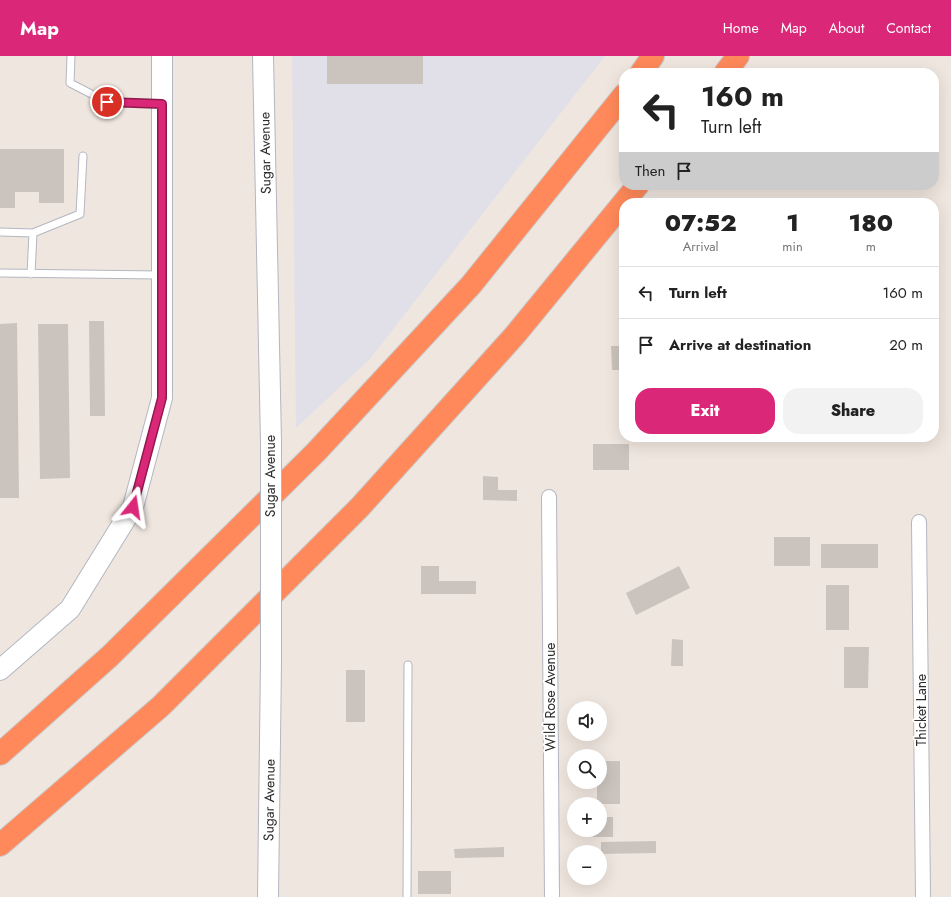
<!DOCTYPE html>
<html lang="en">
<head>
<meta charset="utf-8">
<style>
  body { margin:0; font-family:Jost,sans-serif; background:#f2f2f2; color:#222; height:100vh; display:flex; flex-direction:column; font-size:15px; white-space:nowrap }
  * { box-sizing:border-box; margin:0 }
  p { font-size:13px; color:#767676 }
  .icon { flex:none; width:22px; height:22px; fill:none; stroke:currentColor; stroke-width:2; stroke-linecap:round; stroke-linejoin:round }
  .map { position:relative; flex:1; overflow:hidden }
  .panel { position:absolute; left:619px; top:142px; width:320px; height:244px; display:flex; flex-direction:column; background:#fff; border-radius:16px; box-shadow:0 4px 16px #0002 }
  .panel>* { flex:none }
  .guide { position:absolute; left:619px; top:12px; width:320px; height:122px; border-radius:16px; box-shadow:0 4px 16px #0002; background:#fff; color:#222; overflow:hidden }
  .buttons { position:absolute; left:567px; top:645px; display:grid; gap:8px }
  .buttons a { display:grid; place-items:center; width:40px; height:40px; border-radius:50%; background:#fff; box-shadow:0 4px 16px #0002; font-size:20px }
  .pin { position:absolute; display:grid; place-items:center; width:34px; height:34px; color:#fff; margin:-17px; border:2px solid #fff; border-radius:50%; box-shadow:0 1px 4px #0007 }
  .me { position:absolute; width:44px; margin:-22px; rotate:15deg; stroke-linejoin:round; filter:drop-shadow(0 0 3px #0008) }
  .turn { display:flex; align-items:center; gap:14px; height:84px; padding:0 16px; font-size:18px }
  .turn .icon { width:52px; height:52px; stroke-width:2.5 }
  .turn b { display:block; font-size:28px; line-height:34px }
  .then { display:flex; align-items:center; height:38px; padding:0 16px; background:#0003; gap:8px; font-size:15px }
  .eta { display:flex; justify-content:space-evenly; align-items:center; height:68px; text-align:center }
  .eta b { font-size:24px; font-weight:800; line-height:28px }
  .button { display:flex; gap:8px; margin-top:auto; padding:8px 16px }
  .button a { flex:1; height:46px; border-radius:16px; background:#db2777; color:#fff; font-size:16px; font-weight:800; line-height:46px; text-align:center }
  .button a+a { background:#f2f2f2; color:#222 }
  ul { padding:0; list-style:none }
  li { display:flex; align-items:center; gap:12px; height:52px; padding:0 16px; border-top:1px solid #e0e0e0 }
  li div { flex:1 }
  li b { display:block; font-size:15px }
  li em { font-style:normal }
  header { display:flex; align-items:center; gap:24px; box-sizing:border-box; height:56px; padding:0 20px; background:#db2777; color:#fff }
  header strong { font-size:19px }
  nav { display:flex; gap:22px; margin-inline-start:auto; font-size:14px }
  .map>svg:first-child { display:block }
  .industrial { fill:#e1e0e8 }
  .building { fill:#cbc4be }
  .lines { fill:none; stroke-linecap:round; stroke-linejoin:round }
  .lane-casing { stroke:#b3b7c1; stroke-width:9 }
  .street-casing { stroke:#b3b7c1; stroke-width:16 }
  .secondary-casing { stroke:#b3b7c1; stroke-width:22 }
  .highway-casing { stroke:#c8c8c8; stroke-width:24 }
  .lane { stroke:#fff; stroke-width:7 }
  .street { stroke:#fff; stroke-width:14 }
  .secondary { stroke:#fff; stroke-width:20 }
  .highway { stroke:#ff895a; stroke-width:22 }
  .secondary-bridge-casing { stroke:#b3b7c1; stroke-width:22; stroke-linecap:butt }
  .secondary-bridge { stroke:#fff; stroke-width:20 }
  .route-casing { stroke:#8e194d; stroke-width:10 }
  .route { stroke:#db2777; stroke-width:7 }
  .labels { text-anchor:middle; stroke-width:3.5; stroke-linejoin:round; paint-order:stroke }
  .street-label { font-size:14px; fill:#2d2d2d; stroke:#fff }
</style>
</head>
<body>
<header>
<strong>Map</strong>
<nav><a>Home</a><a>Map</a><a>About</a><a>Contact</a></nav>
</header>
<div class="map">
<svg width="951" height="841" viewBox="0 0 951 841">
  <rect width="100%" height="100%" fill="#efe6df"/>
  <path class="industrial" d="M292 0H605L370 303 296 372Z"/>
  <path class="building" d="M327 0H423V28H327Z
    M0 93H64V147H39V136H15V152H0Z
    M89 265H104L105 360H90Z
    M17 267 19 442H0V268Z
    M38 268H68L70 422 40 423Z
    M611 290H624V314H612Z
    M593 388H629V414H593Z
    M483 420 498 421V434H517V445L483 444Z
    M774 481H810V510H774Z
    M821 488H878V512H821Z
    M421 510H439V525H476V538H421Z
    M679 510 690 532 636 559 626 537Z
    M826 529H849V574H826Z
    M672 583 683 584V610H671Z
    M844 591H869L868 632H844Z
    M346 614H365V666H346Z
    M600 705H620V748H597V726H600Z
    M600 761H613V781H593V774H600Z
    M656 785V797L601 798V786Z
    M504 791V801L455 802 454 793Z
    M418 815H451V838H418Z"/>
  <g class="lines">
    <g class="lane-casing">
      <path id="lane" d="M71 0 70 27 107 46 160 48
        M0 176 33 177
        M0 217 160 219
        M31 218 33 177 80 158 83 100
        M407 841 408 609"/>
    </g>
    <g class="street-casing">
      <path id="street" d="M549 441 552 841
        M919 466 923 841"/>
    </g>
    <g class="secondary-casing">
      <path id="secondary" d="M263 0 271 386
        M0 614 70 553 133 451 162 342V0
        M268 841 271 606"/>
    </g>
    <g class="highway-casing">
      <path id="highway" d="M641 17 653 0
        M725 17 738 0
        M0 698 110 600 316 396 471 229 624 39
        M0 789 161 650 359 452 515 279 638 129"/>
    </g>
    <use href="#lane" class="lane"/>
    <use href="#street" class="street"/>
    <use href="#secondary" class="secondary"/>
    <use href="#highway" class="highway"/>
    <g class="secondary-bridge-casing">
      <path id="secondary-bridge" d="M271 386V606"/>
    </g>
    <use href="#secondary-bridge" class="secondary-bridge"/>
  </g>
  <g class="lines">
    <g class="route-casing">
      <path id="route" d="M107 46 162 48V342L133 451"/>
    </g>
    <use href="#route" class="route"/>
  </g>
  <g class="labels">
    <g class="street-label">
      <text transform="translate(265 97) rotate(-91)" y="5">Sugar Avenue</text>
      <text transform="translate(270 420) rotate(-90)" y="5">Sugar Avenue</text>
      <text transform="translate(550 641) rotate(-90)" y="5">Wild Rose Avenue</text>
      <text transform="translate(921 654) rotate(-90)" y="5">Thicket Lane</text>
      <text transform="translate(269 744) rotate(-89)" y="5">Sugar Avenue</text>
    </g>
  </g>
</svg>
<div class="buttons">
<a><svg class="icon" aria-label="sound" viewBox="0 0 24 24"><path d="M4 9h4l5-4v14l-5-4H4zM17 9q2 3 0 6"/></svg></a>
<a><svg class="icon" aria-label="search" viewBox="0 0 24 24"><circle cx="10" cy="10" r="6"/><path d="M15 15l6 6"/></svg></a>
<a>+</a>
<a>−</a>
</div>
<div class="pin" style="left:107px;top:46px;background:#d93025"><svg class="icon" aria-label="arrive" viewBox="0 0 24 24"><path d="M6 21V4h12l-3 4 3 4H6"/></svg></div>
<svg class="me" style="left:133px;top:451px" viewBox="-20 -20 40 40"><path d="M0-17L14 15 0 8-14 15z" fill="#db2777" stroke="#fff" stroke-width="4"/></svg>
<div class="guide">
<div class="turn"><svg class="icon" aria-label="left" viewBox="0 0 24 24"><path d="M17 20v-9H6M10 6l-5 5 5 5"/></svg><div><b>160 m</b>Turn left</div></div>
<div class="then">Then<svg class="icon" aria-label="arrive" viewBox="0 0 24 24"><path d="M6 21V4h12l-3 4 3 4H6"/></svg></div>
</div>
<section class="panel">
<div class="eta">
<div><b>07:52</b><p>Arrival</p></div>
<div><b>1</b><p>min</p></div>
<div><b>180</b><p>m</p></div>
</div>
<ul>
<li><svg class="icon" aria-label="left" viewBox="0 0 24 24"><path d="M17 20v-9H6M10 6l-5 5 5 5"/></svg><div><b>Turn left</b></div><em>160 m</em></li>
<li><svg class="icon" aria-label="arrive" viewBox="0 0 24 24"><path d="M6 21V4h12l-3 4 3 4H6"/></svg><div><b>Arrive at destination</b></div><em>20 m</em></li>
</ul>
<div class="button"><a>Exit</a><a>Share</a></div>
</section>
</div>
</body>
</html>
